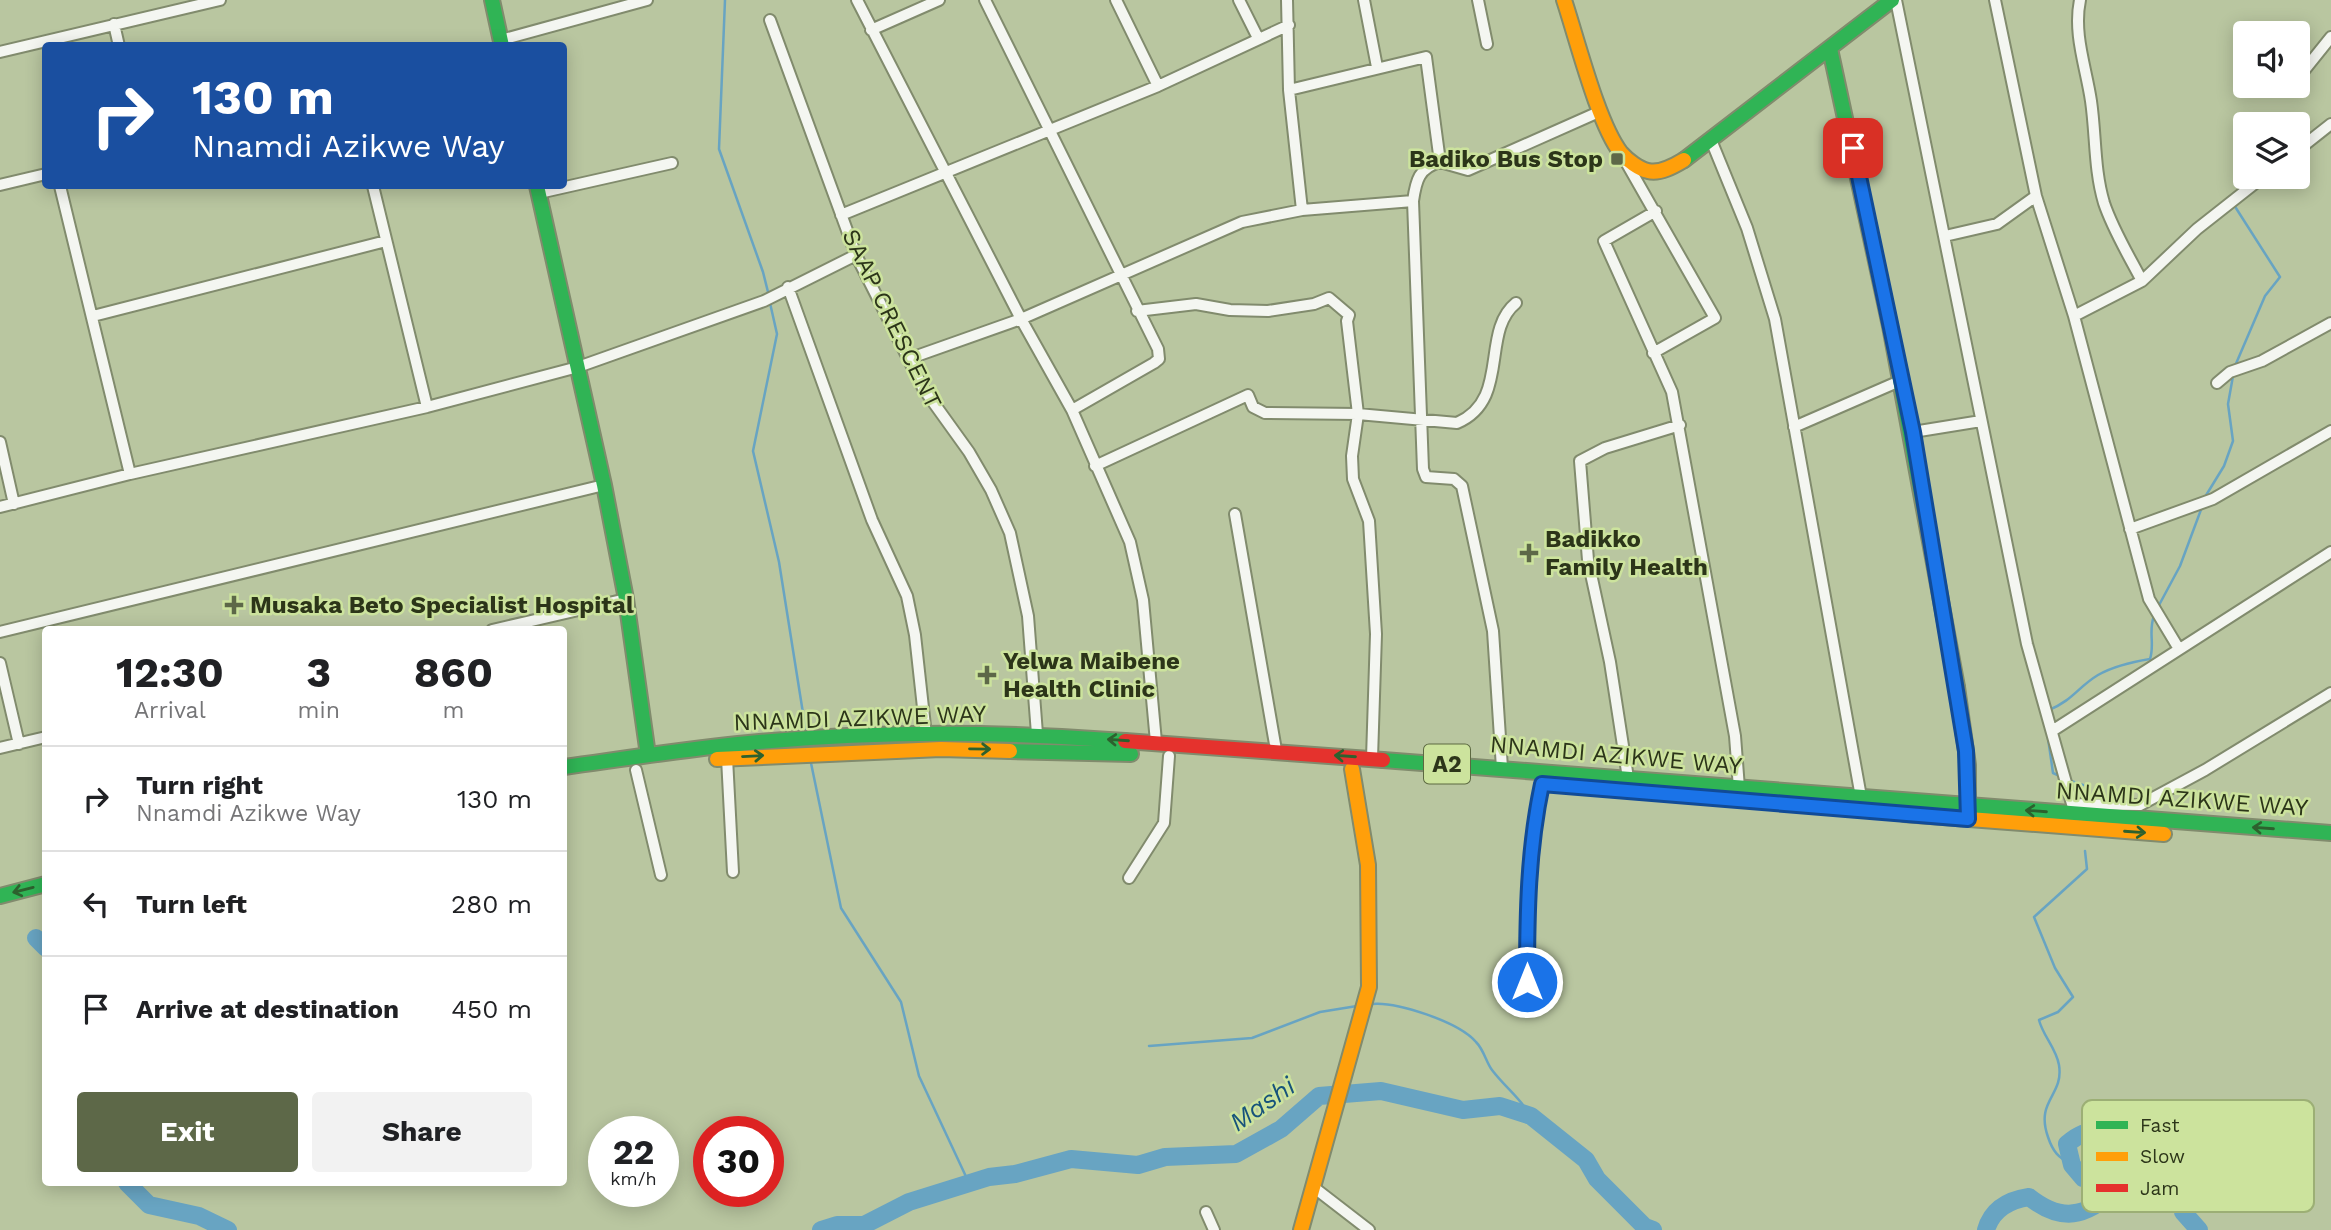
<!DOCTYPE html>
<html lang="en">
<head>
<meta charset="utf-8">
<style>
  body { margin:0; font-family:"Work Sans",sans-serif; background:#f2f2f2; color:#202124; height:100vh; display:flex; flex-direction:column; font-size:26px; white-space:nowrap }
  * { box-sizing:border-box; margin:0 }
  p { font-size:23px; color:#757577 }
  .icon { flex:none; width:38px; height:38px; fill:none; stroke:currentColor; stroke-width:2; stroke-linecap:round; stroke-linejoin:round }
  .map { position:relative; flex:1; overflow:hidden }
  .panel { position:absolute; left:42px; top:626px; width:525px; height:560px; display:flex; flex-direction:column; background:#fff; border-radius:7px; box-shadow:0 4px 18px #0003 }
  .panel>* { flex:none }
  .top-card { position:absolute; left:42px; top:42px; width:525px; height:147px; border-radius:7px; box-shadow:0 4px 18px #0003; background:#1a4fa0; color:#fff; overflow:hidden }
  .controls { position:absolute; left:2233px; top:21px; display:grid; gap:14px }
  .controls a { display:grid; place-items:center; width:77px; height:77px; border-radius:7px; background:#fff; box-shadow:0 4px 18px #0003; font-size:35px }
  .speed { position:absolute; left:588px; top:1116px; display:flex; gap:14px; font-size:35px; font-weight:700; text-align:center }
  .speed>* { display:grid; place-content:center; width:91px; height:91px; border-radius:50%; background:#fff; box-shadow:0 4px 18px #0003; line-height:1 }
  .speed small { font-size:18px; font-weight:400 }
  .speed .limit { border:10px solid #d22; background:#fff; color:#111 }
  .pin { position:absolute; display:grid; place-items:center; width:60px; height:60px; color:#fff; margin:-30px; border-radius:14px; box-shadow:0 4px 10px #0006 }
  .me { position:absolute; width:77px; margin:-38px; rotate:0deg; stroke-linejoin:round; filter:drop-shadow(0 0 5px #0008) }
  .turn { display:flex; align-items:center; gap:24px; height:147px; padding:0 35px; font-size:32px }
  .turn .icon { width:91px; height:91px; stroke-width:2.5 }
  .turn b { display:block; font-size:49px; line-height:60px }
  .eta { display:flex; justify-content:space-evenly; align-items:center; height:119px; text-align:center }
  .eta b { font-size:42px; font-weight:700; line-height:49px }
  .cta { display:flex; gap:14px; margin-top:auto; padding:14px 35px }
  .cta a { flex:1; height:80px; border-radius:7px; background:#5d6848; color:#fff; font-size:28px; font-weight:700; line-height:80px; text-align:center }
  .cta a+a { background:#f2f2f2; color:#202124 }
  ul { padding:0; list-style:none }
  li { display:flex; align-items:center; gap:21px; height:105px; padding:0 35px; border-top:2px solid #e0e0e0 }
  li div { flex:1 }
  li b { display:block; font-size:26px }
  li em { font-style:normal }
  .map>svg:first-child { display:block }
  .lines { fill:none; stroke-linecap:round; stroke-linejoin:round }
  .stream { stroke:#68a4c2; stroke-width:2.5 }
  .river { stroke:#68a4c2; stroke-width:18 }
  .street-casing { stroke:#818b6d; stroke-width:14 }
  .fast-casing { stroke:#818b6d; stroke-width:18 }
  .slow-casing { stroke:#818b6d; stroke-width:18 }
  .jam-casing { stroke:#818b6d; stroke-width:18 }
  .street { stroke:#f4f6f1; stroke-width:10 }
  .fast { stroke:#30b455; stroke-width:14 }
  .slow { stroke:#ff9f0a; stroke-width:14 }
  .jam { stroke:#e5322d; stroke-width:14 }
  .oneway { stroke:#2d612e }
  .route-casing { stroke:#114b97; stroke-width:18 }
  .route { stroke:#1a73e8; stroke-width:12 }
  .poi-dot { fill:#5d6848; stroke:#cce39d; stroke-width:2.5 }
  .labels { text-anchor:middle; stroke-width:5; stroke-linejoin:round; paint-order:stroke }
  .shield { fill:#cce39d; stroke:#5c6941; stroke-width:2 }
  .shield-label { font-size:23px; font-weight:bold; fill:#2c3519 }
  .poi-label { font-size:24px; font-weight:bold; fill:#2c3519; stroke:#cce39d; text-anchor:start }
  .street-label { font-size:24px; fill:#2c3519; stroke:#cce39d }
  .water-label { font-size:26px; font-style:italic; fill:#17537b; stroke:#cce39d }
  .key { fill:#cce39d; stroke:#9caf75; stroke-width:2 }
  .key-label { font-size:19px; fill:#2c3519 }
</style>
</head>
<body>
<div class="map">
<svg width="2331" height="1230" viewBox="0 0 2331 1230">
  <rect width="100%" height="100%" fill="#b9c6a0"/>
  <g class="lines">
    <path class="stream" d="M725 0 719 149 763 272 769 296
      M2236 184 2238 170 2245 160
      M2234 205 2280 277 2265 296 2235 366
      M770 303 777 334 753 451 779 562 806 732
      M2205 497 2224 466 2233 441 2228 404 2233 376
      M2158 607 2180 566 2202 507
      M2049 710C2073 700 2078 687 2098 675 2114 666 2131 662 2150 659 2155 644 2148 631 2154 616
      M2048 738 2053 773 2062 777
      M811 763 841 908 901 1002 919 1076 969 1183
      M2068 780 2083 785
      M1371 1004C1396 1001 1459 1022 1476 1042 1484 1050 1486 1062 1492 1070 1505 1087 1520 1098 1531 1116
      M1149 1046 1252 1038 1320 1012 1357 1006
      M2072 1165C2058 1157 2053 1152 2048 1137 2035 1100 2064 1096 2059 1065 2056 1048 2043 1036 2039 1020L2058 1012 2073 997 2055 968 2034 917 2087 869 2085 851"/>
    <path class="river" d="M36 938 46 948
      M127 1183 149 1205 199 1216 228 1230
      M821 1230 837 1225H864L909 1202 989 1177 1015 1174 1071 1159 1138 1165 1165 1157 1236 1154 1281 1129 1319 1096 1381 1091 1463 1110 1500 1106 1531 1116 1586 1160 1597 1179 1645 1227 1653 1230
      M1986 1230C1992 1209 2009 1200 2029 1197 2071 1230 2092 1209 2130 1180L2125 1169 2107 1170 2083 1178 2072 1165 2067 1144C2079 1134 2086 1131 2102 1131 2113 1130 2122 1140 2132 1142 2163 1148 2190 1138 2218 1156V1171L2187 1189 2183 1212 2199 1230"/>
    <g class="street-casing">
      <path id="street" d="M857 0 1021 319 1072 410 1130 542 1143 600 1156 742
        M985 0 1158 349 1159 359 1154 363 1072 410
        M1116 0 1158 86
        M1239 0 1258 38
        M1287 0 1289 90 1302 210
        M1364 0 1377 67
        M1478 0 1487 44
        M1896 0 2027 644 2072 804 2140 805 2205 770 2331 693
        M1995 0 2036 196 2074 316 2149 599 2179 649
        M2080 0C2073 34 2086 67 2091 101 2096 135 2094 170 2104 203 2113 230 2129 256 2142 281
        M770 20 856 255 923 388 969 452 991 490 1010 533 1028 616 1037 734
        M114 24 119 46
        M871 30 939 0
        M501 40 647 0
        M0 52 220 0
        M2298 78 2331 37
        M1289 90 1426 57 1440 162 1468 170 1601 111
        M1711 140 1747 228 1775 319 1861 797
        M2298 150 2331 124
        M1440 162C1419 168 1416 180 1413 201L1423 469 1426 477 1454 479 1462 486 1493 631 1502 768
        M1626 162 1715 318 1653 353
        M0 185 46 174
        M60 186 130 474
        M373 186 427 407
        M539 193 672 163
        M1656 211 1604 241 1672 392 1735 736 1739 788
        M841 215 1158 86 1289 25
        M1945 236 1997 224 2036 196
        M788 287 872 520 907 596 915 635 926 735
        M1137 311 1196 304 1230 310 1268 311 1314 304 1329 298 1349 315 1347 321 1358 414 1352 456 1353 479 1369 521 1376 634 1372 758
        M93 316 386 241
        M2074 316 2142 281 2197 229 2263 177
        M908 359 1021 319 1242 222 1302 210 1413 201
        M2217 383 2230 372 2262 361 2331 323
        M1794 427 1902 380
        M1913 432 1981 421
        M0 442 14 504
        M1095 466 1248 395 1253 407 1265 413 1358 414 1457 423C1511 400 1480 332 1516 303
        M0 507 130 474 427 407 578 367 764 301 856 255
        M1235 514 1276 750
        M2130 529 2213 499 2331 431
        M492 630 626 599
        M0 632 604 485
        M0 663 19 744
        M2052 731 2331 552
        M0 748 46 737
        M727 758 733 872
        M636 770 661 875
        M1628 778 1610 662 1588 560 1580 461 1605 448 1680 425
        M1129 878 1164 823 1169 756
        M1527 982C1527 914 1528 850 1542 784
        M1312 1186 1369 1230
        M1206 1212 1214 1230"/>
    </g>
    <g class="fast-casing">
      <path id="fast" d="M492 0 502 46
        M1830 49 1890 326 1957 687
        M1684 160 1892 0
        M537 186 604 485 626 599 648 755
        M1010 751 1131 754
        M1383 760 2331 833
        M564 767C622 759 680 750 738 744 866 731 996 731 1125 741
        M0 896 46 884"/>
    </g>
    <g class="slow-casing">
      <path id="slow" d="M1564 0C1577 39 1598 124 1621 153 1628 161 1639 169 1648 171 1660 174 1674 166 1684 160
        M1957 687 1968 765V815
        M717 759 941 749 1010 751
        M1904 814 2164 834
        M1301 1230 1369 987 1368 865 1352 769"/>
    </g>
    <g class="jam-casing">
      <path id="jam" d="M1125 741 1383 760"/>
    </g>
    <use href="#street" class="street"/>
    <use href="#fast" class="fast"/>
    <use href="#slow" class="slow"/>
    <use href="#jam" class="jam"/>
  </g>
  <defs><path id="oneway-shaft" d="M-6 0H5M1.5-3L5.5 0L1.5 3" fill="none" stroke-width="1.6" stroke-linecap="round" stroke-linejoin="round" transform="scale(1.75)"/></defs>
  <g class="oneway">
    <use href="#oneway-shaft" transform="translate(1118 740) rotate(-176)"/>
    <use href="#oneway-shaft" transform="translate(980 749) rotate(1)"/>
    <use href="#oneway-shaft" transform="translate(753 756) rotate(-3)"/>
    <use href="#oneway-shaft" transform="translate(1345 756) rotate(-176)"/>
    <use href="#oneway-shaft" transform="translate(2036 811) rotate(-176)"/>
    <use href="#oneway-shaft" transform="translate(2263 828) rotate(-176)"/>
    <use href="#oneway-shaft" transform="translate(2135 832) rotate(4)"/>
    <use href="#oneway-shaft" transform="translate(23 890) rotate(166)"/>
  </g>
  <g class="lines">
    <g class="route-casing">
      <path id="route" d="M1527 982C1527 914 1528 850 1542 784L1968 819 1966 751 1913 432 1853 148"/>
    </g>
    <use href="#route" class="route"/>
  </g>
  <g class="poi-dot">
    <rect x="1610" y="152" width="14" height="14" rx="3.5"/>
    <path d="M1525.5 542.5h7v7h7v7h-7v7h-7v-7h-7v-7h7z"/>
    <path d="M230.5 594.5h7v7h7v7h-7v7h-7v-7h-7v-7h7z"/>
    <path d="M983.5 664.5h7v7h7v7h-7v7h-7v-7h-7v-7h7z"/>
  </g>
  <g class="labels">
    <rect class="shield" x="1424" y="744.5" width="46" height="39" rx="5"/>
    <g class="shield-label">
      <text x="1447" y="772">A2</text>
    </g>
    <g class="poi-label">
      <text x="1603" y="167" text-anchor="end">Badiko Bus Stop</text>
      <text x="1545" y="547">Badikko<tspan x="1545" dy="28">Family Health</tspan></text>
      <text x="250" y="613">Musaka Beto Specialist Hospital</text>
      <text x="1003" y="669">Yelwa Maibene<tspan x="1003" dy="28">Health Clinic</tspan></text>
    </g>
    <g class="street-label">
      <text transform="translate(892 319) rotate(64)" y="8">SAAP CRESCENT</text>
      <text transform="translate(860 718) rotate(-2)" y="8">NNAMDI AZIKWE WAY</text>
      <text transform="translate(1616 755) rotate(5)" y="8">NNAMDI AZIKWE WAY</text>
      <text transform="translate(2182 799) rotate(4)" y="8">NNAMDI AZIKWE WAY</text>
    </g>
    <g class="water-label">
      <text transform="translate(1262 1104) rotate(-35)" y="9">Mashi</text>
    </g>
  </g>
  <rect x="2082" y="1100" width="232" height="112" rx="10" class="key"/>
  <rect x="2096" y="1121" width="32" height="8" fill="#30b455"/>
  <rect x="2096" y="1152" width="32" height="9" fill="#ff9f0a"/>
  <rect x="2096" y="1184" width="32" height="8" fill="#e5322d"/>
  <g class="key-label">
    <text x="2140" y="1132">Fast</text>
    <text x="2140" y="1163">Slow</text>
    <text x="2140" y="1195">Jam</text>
  </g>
</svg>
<div class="controls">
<a><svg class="icon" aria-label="sound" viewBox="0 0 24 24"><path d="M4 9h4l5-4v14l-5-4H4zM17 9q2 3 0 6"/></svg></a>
<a><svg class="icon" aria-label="layers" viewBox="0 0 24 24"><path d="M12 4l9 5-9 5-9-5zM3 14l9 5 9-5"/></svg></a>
</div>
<div class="speed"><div>22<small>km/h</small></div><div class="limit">30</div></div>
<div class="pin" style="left:1853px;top:148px;background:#d93025"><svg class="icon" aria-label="arrive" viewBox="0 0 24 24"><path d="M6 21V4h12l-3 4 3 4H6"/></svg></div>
<svg class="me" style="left:1527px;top:982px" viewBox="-20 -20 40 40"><circle r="17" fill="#1a73e8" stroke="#fff" stroke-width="3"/><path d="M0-11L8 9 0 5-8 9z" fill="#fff"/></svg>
<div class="top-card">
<div class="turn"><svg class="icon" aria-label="right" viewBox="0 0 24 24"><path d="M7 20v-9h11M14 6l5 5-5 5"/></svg><div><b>130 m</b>Nnamdi Azikwe Way</div></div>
</div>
<section class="panel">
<div class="eta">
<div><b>12:30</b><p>Arrival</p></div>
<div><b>3</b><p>min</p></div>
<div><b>860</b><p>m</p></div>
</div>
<ul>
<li><svg class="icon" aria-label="right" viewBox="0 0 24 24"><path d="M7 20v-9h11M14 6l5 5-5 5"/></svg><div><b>Turn right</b><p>Nnamdi Azikwe Way</p></div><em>130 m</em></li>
<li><svg class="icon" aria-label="left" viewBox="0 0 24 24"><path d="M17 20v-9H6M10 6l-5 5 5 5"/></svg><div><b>Turn left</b></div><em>280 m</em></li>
<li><svg class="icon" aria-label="arrive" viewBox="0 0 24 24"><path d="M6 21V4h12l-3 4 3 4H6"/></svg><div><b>Arrive at destination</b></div><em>450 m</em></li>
</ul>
<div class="cta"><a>Exit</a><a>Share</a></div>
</section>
</div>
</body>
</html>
